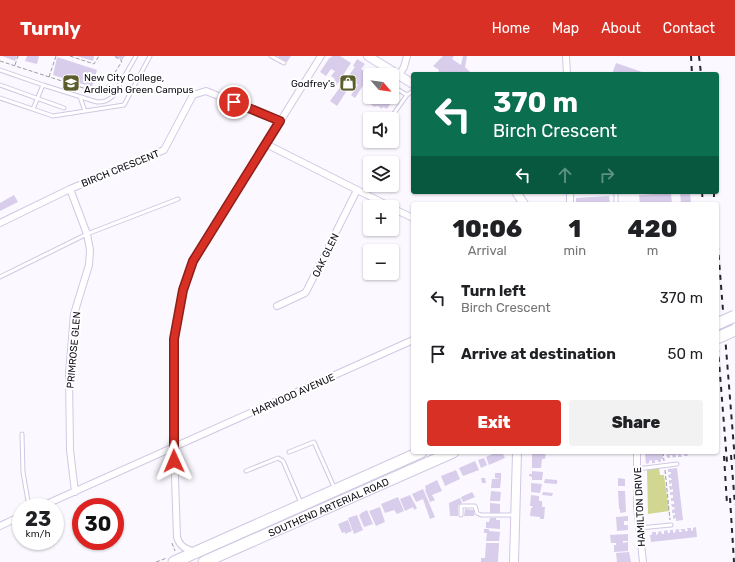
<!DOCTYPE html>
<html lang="en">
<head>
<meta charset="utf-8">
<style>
  body { margin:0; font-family:Rubik,sans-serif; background:#f2f2f2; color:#202124; height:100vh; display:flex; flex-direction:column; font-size:15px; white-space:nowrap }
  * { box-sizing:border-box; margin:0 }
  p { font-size:13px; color:#757577 }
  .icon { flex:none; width:22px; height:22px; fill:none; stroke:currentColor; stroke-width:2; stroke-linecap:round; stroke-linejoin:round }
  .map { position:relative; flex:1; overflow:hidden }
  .panel { position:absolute; left:411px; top:146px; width:308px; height:252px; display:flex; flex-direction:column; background:#fff; border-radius:4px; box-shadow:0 1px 3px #0004 }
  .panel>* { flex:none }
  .hud { position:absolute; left:411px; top:16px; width:308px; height:122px; border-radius:4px; box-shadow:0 1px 3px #0004; background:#0b6e4f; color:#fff; overflow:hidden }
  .needle { width:26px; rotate:118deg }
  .controls { position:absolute; left:363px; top:12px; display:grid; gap:8px }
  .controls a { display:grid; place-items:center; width:36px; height:36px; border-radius:4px; background:#fff; box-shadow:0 1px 3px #0004; font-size:20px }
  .speed { position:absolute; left:12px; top:442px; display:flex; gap:8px; font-size:20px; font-weight:700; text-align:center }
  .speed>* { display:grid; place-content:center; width:52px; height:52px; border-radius:50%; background:#fff; box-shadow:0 1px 3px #0004; line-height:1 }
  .speed small { font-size:10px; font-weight:400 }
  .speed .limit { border:6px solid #d22; background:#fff; color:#111 }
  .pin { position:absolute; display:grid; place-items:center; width:34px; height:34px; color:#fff; margin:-17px; border:2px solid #fff; border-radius:50%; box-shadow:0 1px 4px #0007 }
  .me { position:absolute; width:44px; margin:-22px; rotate:359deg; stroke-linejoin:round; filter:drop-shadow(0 0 3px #0008) }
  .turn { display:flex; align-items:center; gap:14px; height:84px; padding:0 16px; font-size:18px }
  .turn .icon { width:52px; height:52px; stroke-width:2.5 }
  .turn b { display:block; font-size:28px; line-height:34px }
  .lanes { display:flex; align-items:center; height:38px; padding:0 16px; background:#0003; justify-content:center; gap:20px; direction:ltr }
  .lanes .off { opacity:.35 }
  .eta { display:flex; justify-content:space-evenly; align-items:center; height:68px; text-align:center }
  .eta b { font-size:24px; font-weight:800; line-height:28px }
  .primary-button { display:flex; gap:8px; margin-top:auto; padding:8px 16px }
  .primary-button a { flex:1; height:46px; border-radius:4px; background:#d93025; color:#fff; font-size:16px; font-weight:800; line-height:46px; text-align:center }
  .primary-button a+a { background:#f2f2f2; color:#202124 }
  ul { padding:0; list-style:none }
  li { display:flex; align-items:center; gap:12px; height:56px; padding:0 16px }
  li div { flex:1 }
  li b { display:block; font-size:15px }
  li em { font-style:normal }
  header { display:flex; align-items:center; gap:24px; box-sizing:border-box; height:56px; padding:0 20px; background:#d93025; color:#fff }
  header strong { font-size:19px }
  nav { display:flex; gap:22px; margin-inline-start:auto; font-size:14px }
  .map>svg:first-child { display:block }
  .green { fill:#d1d691 }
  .building { fill:#d8cdea }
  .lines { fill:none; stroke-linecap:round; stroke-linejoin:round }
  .lane-casing { stroke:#d1c7e4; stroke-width:5 }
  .street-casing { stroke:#d1c7e4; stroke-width:8 }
  .secondary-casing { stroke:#d1c7e4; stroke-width:10 }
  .highway-casing { stroke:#d1c7e4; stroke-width:13 }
  .path { stroke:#a09da5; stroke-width:1; stroke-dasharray:4 2; stroke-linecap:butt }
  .lane { stroke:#fff; stroke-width:3 }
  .street { stroke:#fff; stroke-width:6 }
  .secondary { stroke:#fff; stroke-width:8 }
  .highway { stroke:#fff; stroke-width:11 }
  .rail { stroke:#29262f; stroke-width:2; stroke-dasharray:5 5; stroke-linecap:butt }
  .highway-bridge-casing { stroke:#d1c7e4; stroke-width:13; stroke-linecap:butt }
  .highway-bridge { stroke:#fff; stroke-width:11 }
  .route-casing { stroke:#8d1f18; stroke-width:10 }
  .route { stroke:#d93025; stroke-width:7 }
  .labels { text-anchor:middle; stroke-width:4; stroke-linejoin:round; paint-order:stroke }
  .poi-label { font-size:10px; fill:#0f0c15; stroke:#fff; text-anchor:start }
  .street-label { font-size:10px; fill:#0f0c15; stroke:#fff }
</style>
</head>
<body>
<header>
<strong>Turnly</strong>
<nav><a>Home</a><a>Map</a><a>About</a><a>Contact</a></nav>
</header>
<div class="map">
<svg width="735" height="506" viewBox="0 0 735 506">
  <rect width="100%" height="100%" fill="#fbf9ff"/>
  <path class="green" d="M659 412 660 419H664L669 455 648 458 647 414Z"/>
  <path class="building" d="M2 0H17L15 5Z
    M27 0H39L37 8 25 5Z
    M77 0H94L93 5Z
    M114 0H125L122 4Z
    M279 0H291L287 6 278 1Z
    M332 0H340L351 7 336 30 332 27 335 23 331 20 335 15 331 13 326 20 320 16 330 1 331 2Z
    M443 0H454L452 3 461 9 463 0H467L465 11 471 17 470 18H440L438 17 439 14 433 10Z
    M57 1 97 14 92 31 53 19Z
    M357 3 365 8 361 13 370 19 355 42 351 39 358 29 353 25 337 50 330 45 355 11 353 10Z
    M616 7 648 18H612Z
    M370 27V41L393 42 391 44H393L387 53 383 51 382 53 378 50 374 51 367 45 368 43 363 42 364 40 363 39Z
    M680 136H690L691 148H681Z
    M671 137 672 148H640L639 139Z
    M14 139 18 146 0 155V147Z
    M609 140 610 148H576V142Z
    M497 396H502L505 402 489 409 486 401Z
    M532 396H546L545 403H542L541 412H532Z
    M663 396V403H661V406H658V404H655V407H652V404L649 405V407L646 408 645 398Z
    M666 396H690V397H687L688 400H684V398H681L682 401H678V398L676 399V401L673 402 672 399H670V402H667Z
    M484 402 487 409 481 412 478 404Z
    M475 405 479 414 463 420 459 412Z
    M677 412 683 464 676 465V462L673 463V459H675V457H672V454L675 453 674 451H672L671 448H674V445H671V442H673V439H670V436H673V433L670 434 669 430H672V427L669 428V424H672L671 422H669L668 419 671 418V416H668V413Z
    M456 414 460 423 445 430 441 420Z
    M532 415 543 416 542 424H532V421L529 420V418H532Z
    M495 417H501V423L495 422Z
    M481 422H485L486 427H482Z
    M618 422 625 423V430H618Z
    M492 423H501L500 432H491Z
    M545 423 557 424V428L544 427Z
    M437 424 442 435 432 439 435 444 430 446 425 434H426L425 430Z
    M531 427 542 428 540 437 531 436Z
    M423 433 435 461 430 463 423 443 416 446 412 438Z
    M491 435 501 436 500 445H490Z
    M618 435H625L626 456 620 457V453H619Z
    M472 436 475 441 463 446 461 441Z
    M543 436 553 437 552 440 542 439Z
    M410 439 417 452 414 454 413 451 405 455 400 443Z
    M531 439 539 440V445H542V451H545L544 463H540V461L530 460 531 452H532L533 450H530Z
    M398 441 404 455 397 458 394 454 385 457 381 448Z
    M460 442 462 447 458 449V460H450L449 447Z
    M490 447 500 448V457H490Z
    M380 451 385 466 376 470 369 455Z
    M465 453 474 454V460H464Z
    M367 454 373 468 364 471 359 459 361 458V457Z
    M357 459 363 474 354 478 348 462Z
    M628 460V465H624V469H628V474L617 475 616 461Z
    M490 462H496V464H500V473L486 472V466H489Z
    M348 464 352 475 345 478V476L342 477 338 468Z
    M696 471 697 481 651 486 650 479H652V476H656V479L658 478V476L661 475 662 478H664V475L667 474 668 477H670V474H673V477L676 476 675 474 679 473V476H682L681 473H685V475H688L687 472H691V475L693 474V472Z
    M484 473H489V475L500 476 499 485H486L487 477H484Z
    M628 478V485H623V487L628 486V495L614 496V489H616V487H611L610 479Z
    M486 487H499L498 506H481V502H485Z
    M629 496 631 506H617L616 497Z"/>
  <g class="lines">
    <g class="lane-casing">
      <path id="lane" d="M271 0 284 7
        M0 14 43 29 97 46C104 46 108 45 113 40L136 0
        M0 29 64 52
        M392 30 407 39
        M80 41 85 55
        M0 42 53 60 124 49 150 0
        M33 53 43 29
        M390 63 407 39 413 35
        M616 136V148
        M0 221 87 178 178 143
        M22 378 23 416 29 451
        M289 396 314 386 334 431
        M637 413 677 408
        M246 415 278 402 283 405 301 447
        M461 459V450H475L477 457 481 459H514
        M639 472 671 469"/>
    </g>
    <g class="street-casing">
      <path id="street" d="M566 0 567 18
        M399 19 404 11 407 0
        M266 88 391 151
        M70 133 87 178 90 194 89 209 74 258 69 317 70 394 75 436
        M570 136V148
        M392 152 413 162
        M0 167 70 133 164 94 193 39 206 35 280 65
        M277 250 305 237 307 234 357 134
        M637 396V450L643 506
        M40 451 413 284
        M0 470 21 460
        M195 496C186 493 180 491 177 481L174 391V283L183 234 193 205 321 0"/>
    </g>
    <g class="secondary-casing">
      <path id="secondary" d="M368 0 413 28
        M516 136 524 148
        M514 506 517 396"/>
    </g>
    <g class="highway-casing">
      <g id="highway">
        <path d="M174 506 421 396"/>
        <path id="s1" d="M204 506 453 396"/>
      </g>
    </g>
    <path class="path" d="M70 0 94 8 99 0
      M0 5 102 38 122 5 114 0
      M15 9 18 0
      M49 21 56 0
      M663 396 664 405
      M665 414 670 464
      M172 487 175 495
      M156 506 167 502"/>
    <use href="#lane" class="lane"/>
    <use href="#street" class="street"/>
    <use href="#secondary" class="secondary"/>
    <use href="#highway" class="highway"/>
    <path class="rail" d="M691 0 692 18
      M699 0 701 18
      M702 136 703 148
      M714 136V148
      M717 179 735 405
      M717 281 727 406
      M731 399 735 449
      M724 400 727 448
      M730 442 734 506"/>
    <g class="highway-bridge-casing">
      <path id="highway-bridge" d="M717 268 735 260
        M717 282 735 274"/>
    </g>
    <use href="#highway-bridge" class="highway-bridge"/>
  </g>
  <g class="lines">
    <g class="route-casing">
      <path id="route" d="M174 405V283L183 234 193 205 280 65 234 46"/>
    </g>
    <use href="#route" class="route"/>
  </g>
  <defs>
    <g id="university-square" transform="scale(0.9)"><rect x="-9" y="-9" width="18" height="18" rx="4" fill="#5b5e2c" stroke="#fff"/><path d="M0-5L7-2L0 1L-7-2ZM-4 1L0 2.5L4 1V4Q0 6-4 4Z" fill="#fff"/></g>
    <g id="shop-square" transform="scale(0.9)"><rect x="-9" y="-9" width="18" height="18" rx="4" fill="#5b5e2c" stroke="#fff"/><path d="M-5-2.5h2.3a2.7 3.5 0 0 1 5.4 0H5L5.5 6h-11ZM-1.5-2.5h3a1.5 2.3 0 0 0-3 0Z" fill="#fff"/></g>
  </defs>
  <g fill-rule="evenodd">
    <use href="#university-square" x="71" y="27"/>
    <use href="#shop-square" x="348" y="27"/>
  </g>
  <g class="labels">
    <g class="poi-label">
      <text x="84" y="25">New City College,<tspan x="84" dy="12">Ardleigh Green Campus</tspan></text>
      <text x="335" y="31" text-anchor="end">Godfrey's</text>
    </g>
    <g class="street-label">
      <text transform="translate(120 112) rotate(-22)" y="4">BIRCH CRESCENT</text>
      <text transform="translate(325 199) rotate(-64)" y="4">OAK GLEN</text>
      <text transform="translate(73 294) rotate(-85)" y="4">PRIMROSE GLEN</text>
      <text transform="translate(293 338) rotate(-24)" y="4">HARWOOD AVENUE</text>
      <text dy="4" stroke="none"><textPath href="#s1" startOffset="136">SOUTHEND ARTERIAL ROAD</textPath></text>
      <text transform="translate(639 451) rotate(-93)" y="4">HAMILTON DRIVE</text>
    </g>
  </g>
</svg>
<div class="controls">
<a><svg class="needle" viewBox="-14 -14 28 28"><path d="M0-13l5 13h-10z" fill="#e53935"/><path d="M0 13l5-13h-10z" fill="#757577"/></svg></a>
<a><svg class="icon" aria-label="sound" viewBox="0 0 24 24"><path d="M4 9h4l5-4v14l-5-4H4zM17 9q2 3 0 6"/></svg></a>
<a><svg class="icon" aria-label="layers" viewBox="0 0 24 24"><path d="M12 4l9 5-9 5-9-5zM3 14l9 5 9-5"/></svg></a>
<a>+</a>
<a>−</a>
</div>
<div class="speed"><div>23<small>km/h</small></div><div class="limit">30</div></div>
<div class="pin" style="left:234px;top:46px;background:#d93025"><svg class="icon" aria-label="arrive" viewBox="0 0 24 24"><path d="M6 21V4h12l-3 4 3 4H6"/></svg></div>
<svg class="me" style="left:174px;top:405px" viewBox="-20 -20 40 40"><path d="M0-17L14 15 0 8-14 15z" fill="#d93025" stroke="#fff" stroke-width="4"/></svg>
<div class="hud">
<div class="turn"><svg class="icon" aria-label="left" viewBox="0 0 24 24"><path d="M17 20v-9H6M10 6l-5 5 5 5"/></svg><div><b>370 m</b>Birch Crescent</div></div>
<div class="lanes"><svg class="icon" aria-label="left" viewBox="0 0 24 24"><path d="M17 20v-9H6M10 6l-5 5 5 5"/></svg><svg class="icon off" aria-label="ahead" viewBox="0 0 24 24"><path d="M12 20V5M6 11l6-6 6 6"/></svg><svg class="icon off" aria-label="right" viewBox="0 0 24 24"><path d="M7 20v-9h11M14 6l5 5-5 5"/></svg></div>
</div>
<section class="panel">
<div class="eta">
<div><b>10:06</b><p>Arrival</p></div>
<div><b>1</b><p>min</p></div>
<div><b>420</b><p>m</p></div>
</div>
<ul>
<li><svg class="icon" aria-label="left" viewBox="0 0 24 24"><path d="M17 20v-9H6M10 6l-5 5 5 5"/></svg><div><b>Turn left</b><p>Birch Crescent</p></div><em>370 m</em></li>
<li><svg class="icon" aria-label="arrive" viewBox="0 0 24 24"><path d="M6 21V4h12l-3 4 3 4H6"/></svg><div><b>Arrive at destination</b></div><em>50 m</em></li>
</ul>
<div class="primary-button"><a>Exit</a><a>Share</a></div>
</section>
</div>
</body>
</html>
